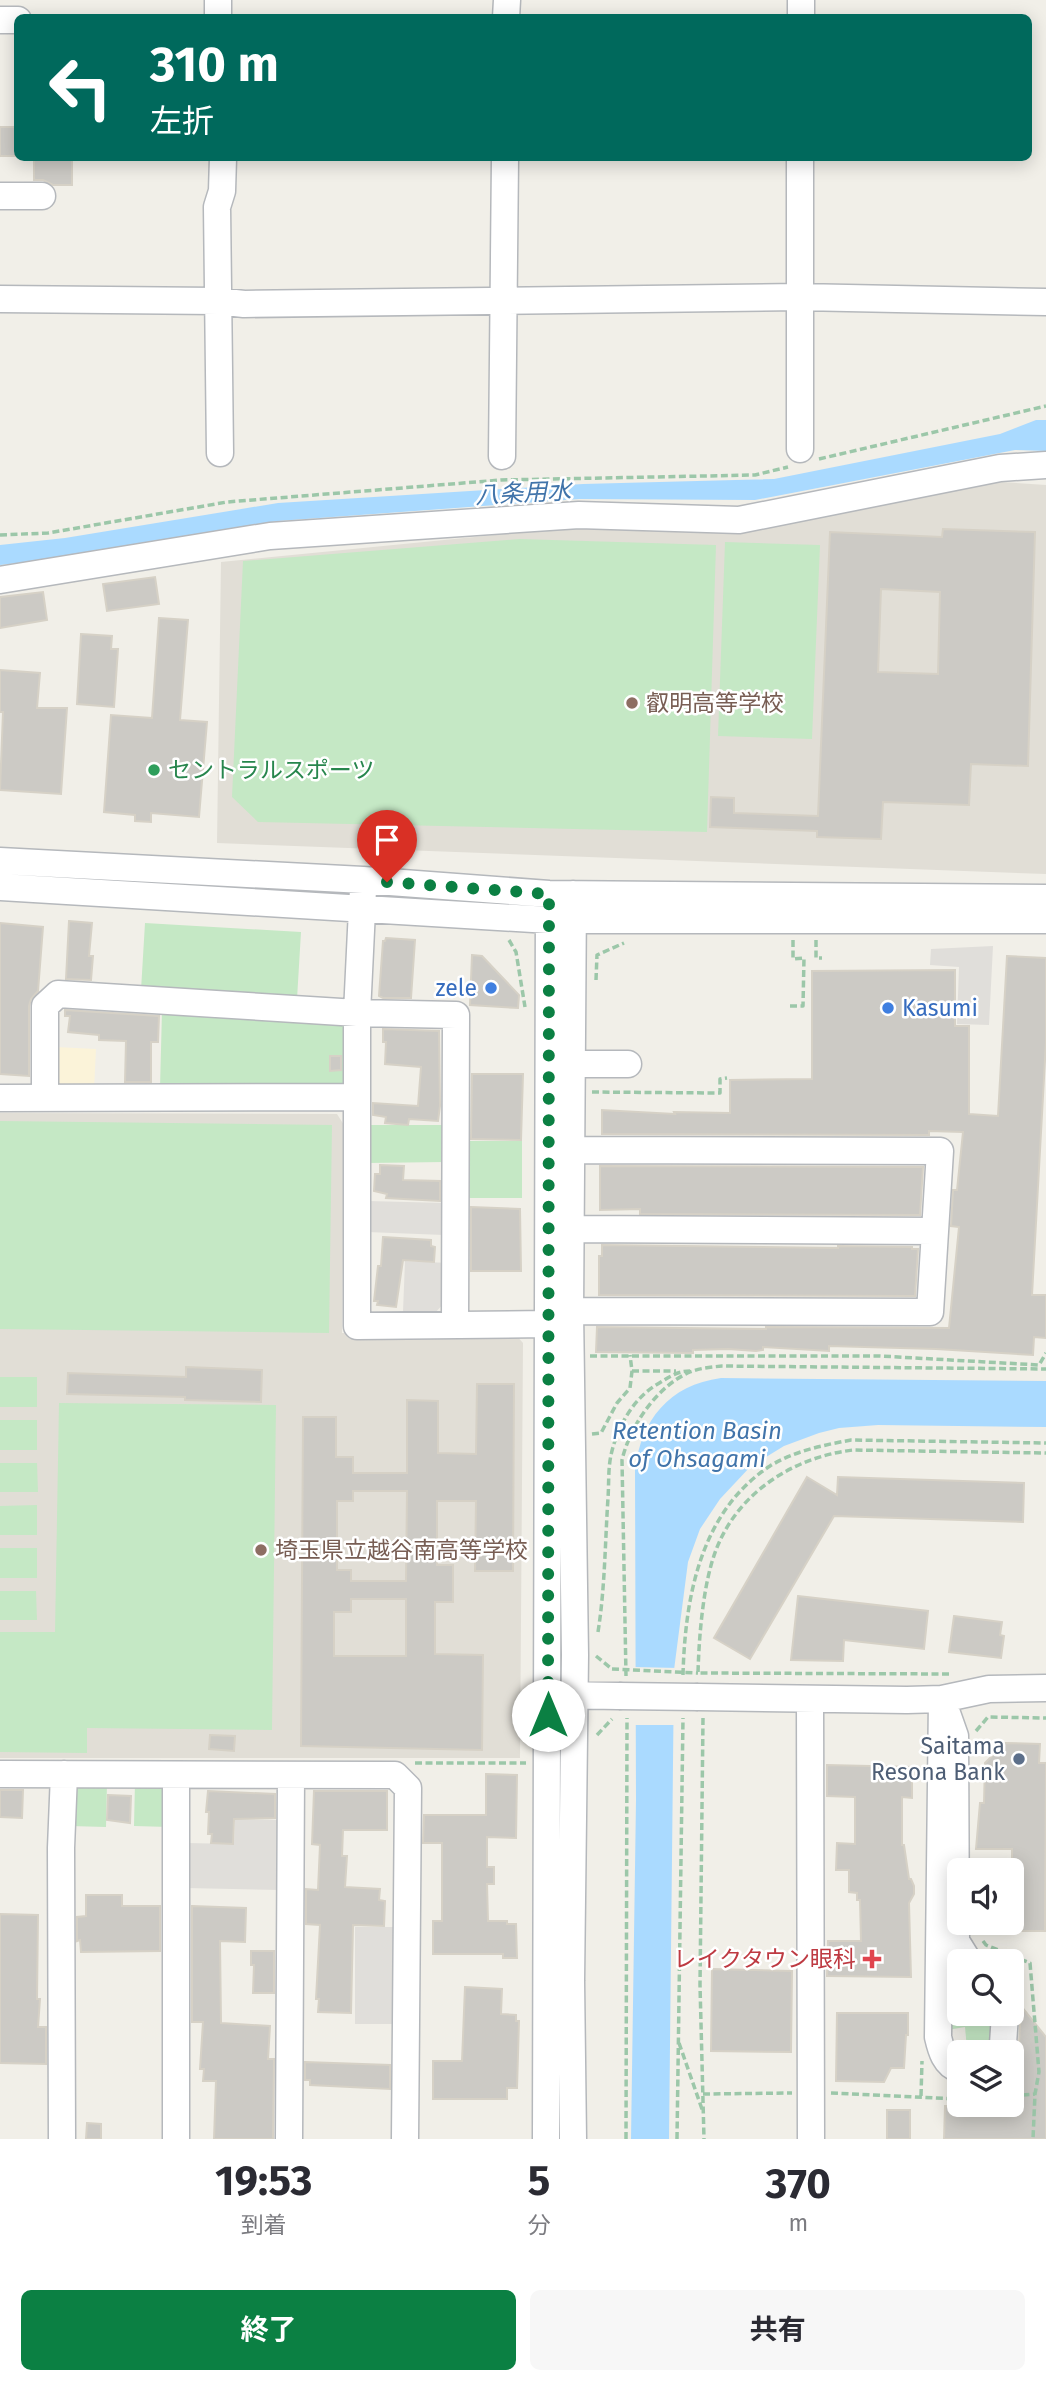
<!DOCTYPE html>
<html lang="ja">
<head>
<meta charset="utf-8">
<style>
  body { margin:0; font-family:"Fira Sans","Noto Sans JP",sans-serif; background:#f7f7f7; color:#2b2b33; height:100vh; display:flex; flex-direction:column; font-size:26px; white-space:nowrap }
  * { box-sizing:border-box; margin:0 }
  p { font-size:23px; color:#7c7c81 }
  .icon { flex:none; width:38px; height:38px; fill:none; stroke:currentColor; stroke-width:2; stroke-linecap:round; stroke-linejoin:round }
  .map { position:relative; height:2139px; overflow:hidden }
  .drawer { display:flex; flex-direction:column; background:#fff; flex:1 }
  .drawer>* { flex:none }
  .hud { position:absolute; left:14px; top:14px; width:1018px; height:147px; border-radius:10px; box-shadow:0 4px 18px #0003; background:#00695c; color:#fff; overflow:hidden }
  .buttons { position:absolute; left:947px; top:1858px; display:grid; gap:14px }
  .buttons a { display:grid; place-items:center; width:77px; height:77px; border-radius:10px; background:#fff; box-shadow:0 4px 18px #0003; font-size:35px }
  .pin { position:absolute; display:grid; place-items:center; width:60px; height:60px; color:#fff; margin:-72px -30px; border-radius:50% 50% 50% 0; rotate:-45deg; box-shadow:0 0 7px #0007 }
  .pin .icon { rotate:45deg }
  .me { position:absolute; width:77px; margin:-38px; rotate:0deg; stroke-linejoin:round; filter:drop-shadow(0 0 5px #0008) }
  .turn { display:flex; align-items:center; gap:24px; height:147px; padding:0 21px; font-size:32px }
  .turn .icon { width:91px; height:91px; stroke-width:2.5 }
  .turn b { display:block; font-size:49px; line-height:60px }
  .eta { display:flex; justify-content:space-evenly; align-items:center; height:119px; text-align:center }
  .eta b { font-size:42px; font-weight:700; line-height:49px }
  .primary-button { display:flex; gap:14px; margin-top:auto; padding:14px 21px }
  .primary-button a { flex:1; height:80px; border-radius:10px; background:#0b8043; color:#fff; font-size:28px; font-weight:700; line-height:80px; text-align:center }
  .primary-button a+a { background:#f7f7f7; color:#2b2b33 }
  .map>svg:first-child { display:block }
  .industrial { fill:#e0deda }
  .education { fill:#e1ded6 }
  .green { fill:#c5e8c5 }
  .sand { fill:#fbf3d9 }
  .water { fill:#aadaff }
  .pier { fill:#f1efe8 }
  .building { fill:#cccac5; stroke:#d6d1c6; stroke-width:2; fill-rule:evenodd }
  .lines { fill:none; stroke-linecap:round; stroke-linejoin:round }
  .minor-casing { stroke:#b5b8bc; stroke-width:29 }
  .path { stroke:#9cc7a9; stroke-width:3.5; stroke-dasharray:7 3.5; stroke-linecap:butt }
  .minor { stroke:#fff; stroke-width:26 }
  .minor-bridge-casing { stroke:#b5b8bc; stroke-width:29; stroke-linecap:butt }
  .path-bridge { stroke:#9cc7a9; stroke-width:3.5; stroke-dasharray:7 3.5; stroke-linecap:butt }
  .minor-bridge { stroke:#fff; stroke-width:26 }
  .route { stroke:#0b8043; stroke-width:12; stroke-dasharray:0 21.6 }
  .education-dot { fill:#8d6e63; stroke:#fff; stroke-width:2.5 }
  .leisure-dot { fill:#2e9e5b; stroke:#fff; stroke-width:2.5 }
  .shop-dot { fill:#3f7fe0; stroke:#fff; stroke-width:2.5 }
  .service-dot { fill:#5c6f8a; stroke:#fff; stroke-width:2.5 }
  .health-dot { fill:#e0444e; stroke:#fff; stroke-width:2.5 }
  .labels { text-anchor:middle; stroke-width:5; stroke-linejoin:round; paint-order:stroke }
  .education-label { font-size:23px; fill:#785e54; stroke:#fff; text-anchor:start }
  .leisure-label { font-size:23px; fill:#27864d; stroke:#fff; text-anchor:start }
  .shop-label { font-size:23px; fill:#366cbe; stroke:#fff; text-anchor:end }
  .service-label { font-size:23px; fill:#4e5e75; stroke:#fff; text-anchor:end }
  .health-label { font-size:23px; fill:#be3a42; stroke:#fff; text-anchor:end }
  .water-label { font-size:24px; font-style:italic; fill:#4174aa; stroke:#fff }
</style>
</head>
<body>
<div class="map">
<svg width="1046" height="2139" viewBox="0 0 1046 2139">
  <rect width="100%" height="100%" fill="#f1efe8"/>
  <path class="industrial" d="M993 946 989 1025 957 1024 959 967 930 965 931 949Z
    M368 1201 445 1203 444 1235 367 1232Z
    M405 1261 448 1263 446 1301 434 1314 403 1312Z
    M235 1819 282 1820 281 1890 186 1888 187 1843 234 1844Z
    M355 1927H397V2024H355Z"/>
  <path class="education" d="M1002 482 1046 485V874L217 843 221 562 576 527 738 528Z
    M0 1113 337 1114 344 1125 342 1333 516 1335 523 1343 520 1758H0Z"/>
  <path class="green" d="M520 539 716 545 707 832 258 822 232 797 243 561Z
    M725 542 820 545 812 739 718 736Z
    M145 923 301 932 297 999 141 990Z
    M162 1010 344 1024 350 1082 342 1088 160 1089Z
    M0 1121 332 1125 329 1333 0 1329Z
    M368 1125H445V1162L368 1163Z
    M463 1141H522V1198H463Z
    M0 1377H37V1407H0Z
    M59 1403 276 1405 272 1730 87 1728V1753L0 1752V1632H55Z
    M0 1420H37V1450H0Z
    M0 1463H37L38 1492H0Z
    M37 1505V1535H0V1506Z
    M0 1548H37V1578H0Z
    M0 1591H36L37 1620H0Z
    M78 1782 107 1783 106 1827 70 1826 71 1791Z
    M135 1782 158 1783 170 1791 169 1827 134 1826Z
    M955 2020 994 2024 991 2053H959V2060L954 2052 967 2049 965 2027 947 2030V2022Z"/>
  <path class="sand" d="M55 1047 96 1049 94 1090 61 1088 54 1079Z"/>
  <path class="water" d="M1036 420H1046V451L1015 450 755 500 579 499 278 521 55 559 0 565V545L65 538 278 503 583 484 774 479 1000 434Z
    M721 1378 1046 1381V1427L878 1425 839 1428 819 1433 784 1446 750 1467 720 1499 700 1529 688 1562 674 1670 669 2139H631L636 1800 635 1470C641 1420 669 1385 721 1378Z"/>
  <path class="pier" d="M633 1667 678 1668V1725H633Z"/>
  <path class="building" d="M0 127H18V156H0Z
    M34 158H72V185H53L43 180H34Z
    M943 529 1035 532 1028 766 971 764 969 805 883 802 881 839 817 837V831L710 827 711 797 734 798V813L818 816 830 532 942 537ZM881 589 940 592 938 674 878 672Z
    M155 577 159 604 107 611 103 584Z
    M43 592 47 620 0 628V597Z
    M159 618 188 620 180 720 207 722 199 817 151 813V822L135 821V815L104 812 111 715 152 718Z
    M81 634 112 636 111 649H118L114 707 77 704Z
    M0 670 40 673 37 708H67L61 794 0 790 3 712H0Z
    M69 921 92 923 89 956H93L91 980 66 979Z
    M0 923 43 927 38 991 31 999 29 1006V1076L0 1074Z
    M386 938 415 940 411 998H383L379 996 383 941H385Z
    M472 955 482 956 519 995 518 1008 470 1005Z
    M1007 956 1046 958V1042L1032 1295H1046V1338L1034 1337 1033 1355 936 1349 829 1346V1351L763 1347V1350L756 1351 728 1349 693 1350V1353L596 1352 597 1327 766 1329V1327L949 1328 959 1227 951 1226 953 1190H957L963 1132 929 1131V1135L602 1134V1110L675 1114 674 1112 730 1113V1080L812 1079V971L955 970V1026H969V1114L998 1116Z
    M65 1010 159 1016 158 1042H151V1082H125L126 1041 99 1040V1035L68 1032 70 1016H65Z
    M383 1029 439 1031 440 1106 438 1121 409 1119 408 1125 385 1123 386 1117 373 1115V1103L418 1106 421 1067 385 1064 386 1042H383Z
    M330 1056H341V1070L330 1071Z
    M472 1074H523L521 1140 471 1139Z
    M380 1165 404 1166 403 1180 440 1181V1201L386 1198 387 1194 374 1191 375 1174H380Z
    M600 1166 923 1167 920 1215 640 1214V1209L600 1210Z
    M471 1207 520 1209 521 1271H471Z
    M383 1237 431 1240V1246L435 1247 434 1262 403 1260 396 1307 377 1305 378 1301H374L378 1266H381Z
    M602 1245 838 1248V1246L912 1247V1249H918L915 1296 599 1295V1256H602Z
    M186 1367 262 1370 261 1402 185 1400V1397L67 1394 68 1373 186 1377Z
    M477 1384H514L513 1571H475L476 1501H437V1565H453V1602H435V1654L483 1655 482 1750 301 1746 303 1417H336V1457H353V1473H407V1400L438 1401V1453L476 1454ZM353 1491H407L406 1581H351V1570H337V1501H353ZM351 1599H406V1656H334V1612H351Z
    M807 1477 837 1495 838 1477 1024 1483 1023 1522 834 1516 750 1659 714 1638Z
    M798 1596 928 1611 924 1649 844 1640 843 1661 791 1660Z
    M954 1616 1002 1622 1000 1635 1004 1636 1001 1658 949 1652Z
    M210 1735 235 1736 234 1751 209 1749Z
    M1005 1743 1040 1744 1039 1763H1046L1045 1931H1012V1849H976L980 1803H984L985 1763Z
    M827 1765 912 1767V1798L902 1797V1845H904L909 1879H911L914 1886V1894L909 1903 911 1977 827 1976 828 1941H861L860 1900H857V1893L849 1892V1870H836L837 1843 855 1844V1797L827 1796Z
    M486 1774 517 1775 516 1838 487 1837V1867H494V1884H487L488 1921H507V1924H516L517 1958H503V1954H433V1921H442V1843H423L424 1815H486Z
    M0 1790H23L22 1818 0 1817Z
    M208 1791 275 1794V1818L234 1819 233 1844 211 1843 212 1834H208L209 1812H206Z
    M314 1791H387V1830H343L342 1856H347L345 1887 380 1889 379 1900 385 1901 384 1926 353 1925 351 2013 318 2012 319 1999H316L320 1925 306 1924V1889L318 1890 320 1845 312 1844Z
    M108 1795 131 1796 130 1823 107 1820Z
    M86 1895H122V1906H160V1951L81 1952 80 1940 77 1941V1917L86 1916Z
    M192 1906 246 1908 245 1942 220 1941 221 2023 270 2026 268 2059H274L273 2139H214L216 2081H203L204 2069H200L203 2022H192Z
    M0 1914 38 1915 37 1999H40L38 2027H46V2064L0 2063Z
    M251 1951H274V1993H253L254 1965H251Z
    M712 1969 792 1971 791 2052 711 2051Z
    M465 1987 502 1989 501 2014 516 2015V2021H519L517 2088H507V2099H433V2061H462Z
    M1021 2006 1046 2037V2139H944L945 2106 1012 2108V2062L1019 2046Z
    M837 2013H908V2035H906L904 2068H891L884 2082 836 2081Z
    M305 2062 390 2065V2089L310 2085V2080H305Z
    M887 2110H910V2139H887Z
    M87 2123 101 2124V2139H86Z"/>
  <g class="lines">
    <g class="minor-casing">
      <path id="minor" d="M218 18V0
        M506 18 507 0
        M801 18V0
        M0 20H18
        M0 196H42
        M0 299 217 301 244 304 799 297 1046 302
        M800 449V158
        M220 453 217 207 222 191 223 158
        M502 456 505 158
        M0 580 270 536 579 515 739 520 1000 468 1046 465
        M0 861 363 880 549 894 1046 898
        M0 887 549 920H1046
        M573 894 570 1311 575 1655 571 1981 573 2139
        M572 1064H628
        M357 1097V1013L363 889
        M0 1098 357 1097V1326L548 1324
        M45 1098V1006L58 994 357 1013 456 1015 455 1325
        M571 1229 935 1231
        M570 1311 930 1312 940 1151 573 1150
        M557 1695 619 1696
        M698 1697 907 1700 942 1699 989 1689 1046 1688
        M810 1699 811 2139
        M0 1774 395 1775 408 1788 405 2139
        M999 2053 1003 2044 1005 2014
        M959 2069C945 2065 941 2050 938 2037L942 1699 955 1736 956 1941 969 1962
        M62 2139 61 1848 64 1774
        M176 2139V1775
        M289 2139 291 1775
        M546 2139 549 894"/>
    </g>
    <path class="path" d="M819 459 1046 406
      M0 535 48 533 227 502 501 480 755 475 788 467
      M509 940 516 952 525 1007
      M816 940V958H822
      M596 980 597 955 624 943
      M790 1006H803L804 958 793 959V940
      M592 1092 720 1093V1079L727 1078
      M590 1356H880L1039 1365 1046 1353
      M632 1371H676
      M592 1434 601 1433 617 1403 630 1388 632 1371 630 1355
      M598 1632C605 1588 605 1543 608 1498 609 1484 608 1469 611 1455 617 1428 632 1400 656 1385 668 1378 676 1371 690 1371
      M596 1656 612 1669
      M949 1674 698 1673C699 1636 703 1584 716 1550 738 1492 794 1457 853 1450L1046 1453
      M683 1675C685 1598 700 1512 770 1466 794 1451 824 1445 851 1440L1046 1443
      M626 1676 622 1460C630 1426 657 1386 690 1372 700 1368 712 1367 722 1366L1046 1369
      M703 1718 700 1985 704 2139
      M976 1731 988 1717 1046 1718
      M597 1735 612 1719
      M415 1763H526
      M983 1941 986 1945 1030 1963 1039 2072 1035 2094 1033 2139
      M679 2043 703 2112
      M831 2093 959 2099
      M703 2094 792 2093
      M921 2096 922 2061
      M1012 2096 1035 2094
      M626 2139 627 1718
      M677 2139 683 1718"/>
    <use href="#minor" class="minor"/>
    <g class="minor-bridge-casing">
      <path id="minor-bridge" d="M619 1696 698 1697"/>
    </g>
    <path class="path-bridge" d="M612 1669 698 1673"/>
    <use href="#minor-bridge" class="minor-bridge"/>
  </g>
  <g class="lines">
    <path class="route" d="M387 882 549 894 548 1715"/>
  </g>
  <g class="education-dot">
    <circle cx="632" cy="703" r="7"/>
    <circle cx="261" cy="1550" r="7"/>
  </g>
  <circle class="leisure-dot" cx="154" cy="770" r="7"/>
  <g class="shop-dot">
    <circle cx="491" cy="988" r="7"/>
    <circle cx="888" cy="1008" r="7"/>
  </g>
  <circle class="service-dot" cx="1019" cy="1759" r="7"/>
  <path class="health-dot" d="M868.5 1948.5h7v7h7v7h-7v7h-7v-7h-7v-7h7z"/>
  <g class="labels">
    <g class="education-label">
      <text x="646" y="711">叡明高等学校</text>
      <text x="275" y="1558">埼玉県立越谷南高等学校</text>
    </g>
    <g class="leisure-label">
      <text x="168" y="778">セントラルスポーツ</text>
    </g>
    <g class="shop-label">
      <text x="477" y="996">zele</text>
      <text x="902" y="1016" text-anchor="start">Kasumi</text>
    </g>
    <g class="service-label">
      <text x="1005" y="1754">Saitama<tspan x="1005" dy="26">Resona Bank</tspan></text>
    </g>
    <g class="health-label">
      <text x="856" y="1967">レイクタウン眼科</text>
    </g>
    <g class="water-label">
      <text transform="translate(523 493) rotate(-3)" y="8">八条用水</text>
      <text x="697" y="1439">Retention Basin<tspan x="697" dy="28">of Ohsagami</tspan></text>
    </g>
  </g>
</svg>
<div class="buttons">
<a><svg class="icon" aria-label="sound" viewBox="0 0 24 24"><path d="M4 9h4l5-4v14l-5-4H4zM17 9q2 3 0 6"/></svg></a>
<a><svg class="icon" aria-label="search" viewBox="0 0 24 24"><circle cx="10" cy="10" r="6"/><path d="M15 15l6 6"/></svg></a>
<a><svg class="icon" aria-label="layers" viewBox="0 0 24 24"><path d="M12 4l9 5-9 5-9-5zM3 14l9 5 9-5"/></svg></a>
</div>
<div class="pin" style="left:387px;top:882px;background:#d93025"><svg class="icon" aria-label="arrive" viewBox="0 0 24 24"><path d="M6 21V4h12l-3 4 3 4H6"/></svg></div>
<svg class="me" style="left:548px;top:1715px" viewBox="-20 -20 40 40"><circle r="19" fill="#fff"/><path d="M0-13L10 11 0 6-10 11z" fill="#0b8043"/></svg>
<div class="hud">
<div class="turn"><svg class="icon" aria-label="left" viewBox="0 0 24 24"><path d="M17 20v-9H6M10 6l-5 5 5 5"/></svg><div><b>310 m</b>左折</div></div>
</div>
</div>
<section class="drawer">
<div class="eta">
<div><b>19:53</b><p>到着</p></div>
<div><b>5</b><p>分</p></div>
<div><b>370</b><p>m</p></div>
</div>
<div class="primary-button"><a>終了</a><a>共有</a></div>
</section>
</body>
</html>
